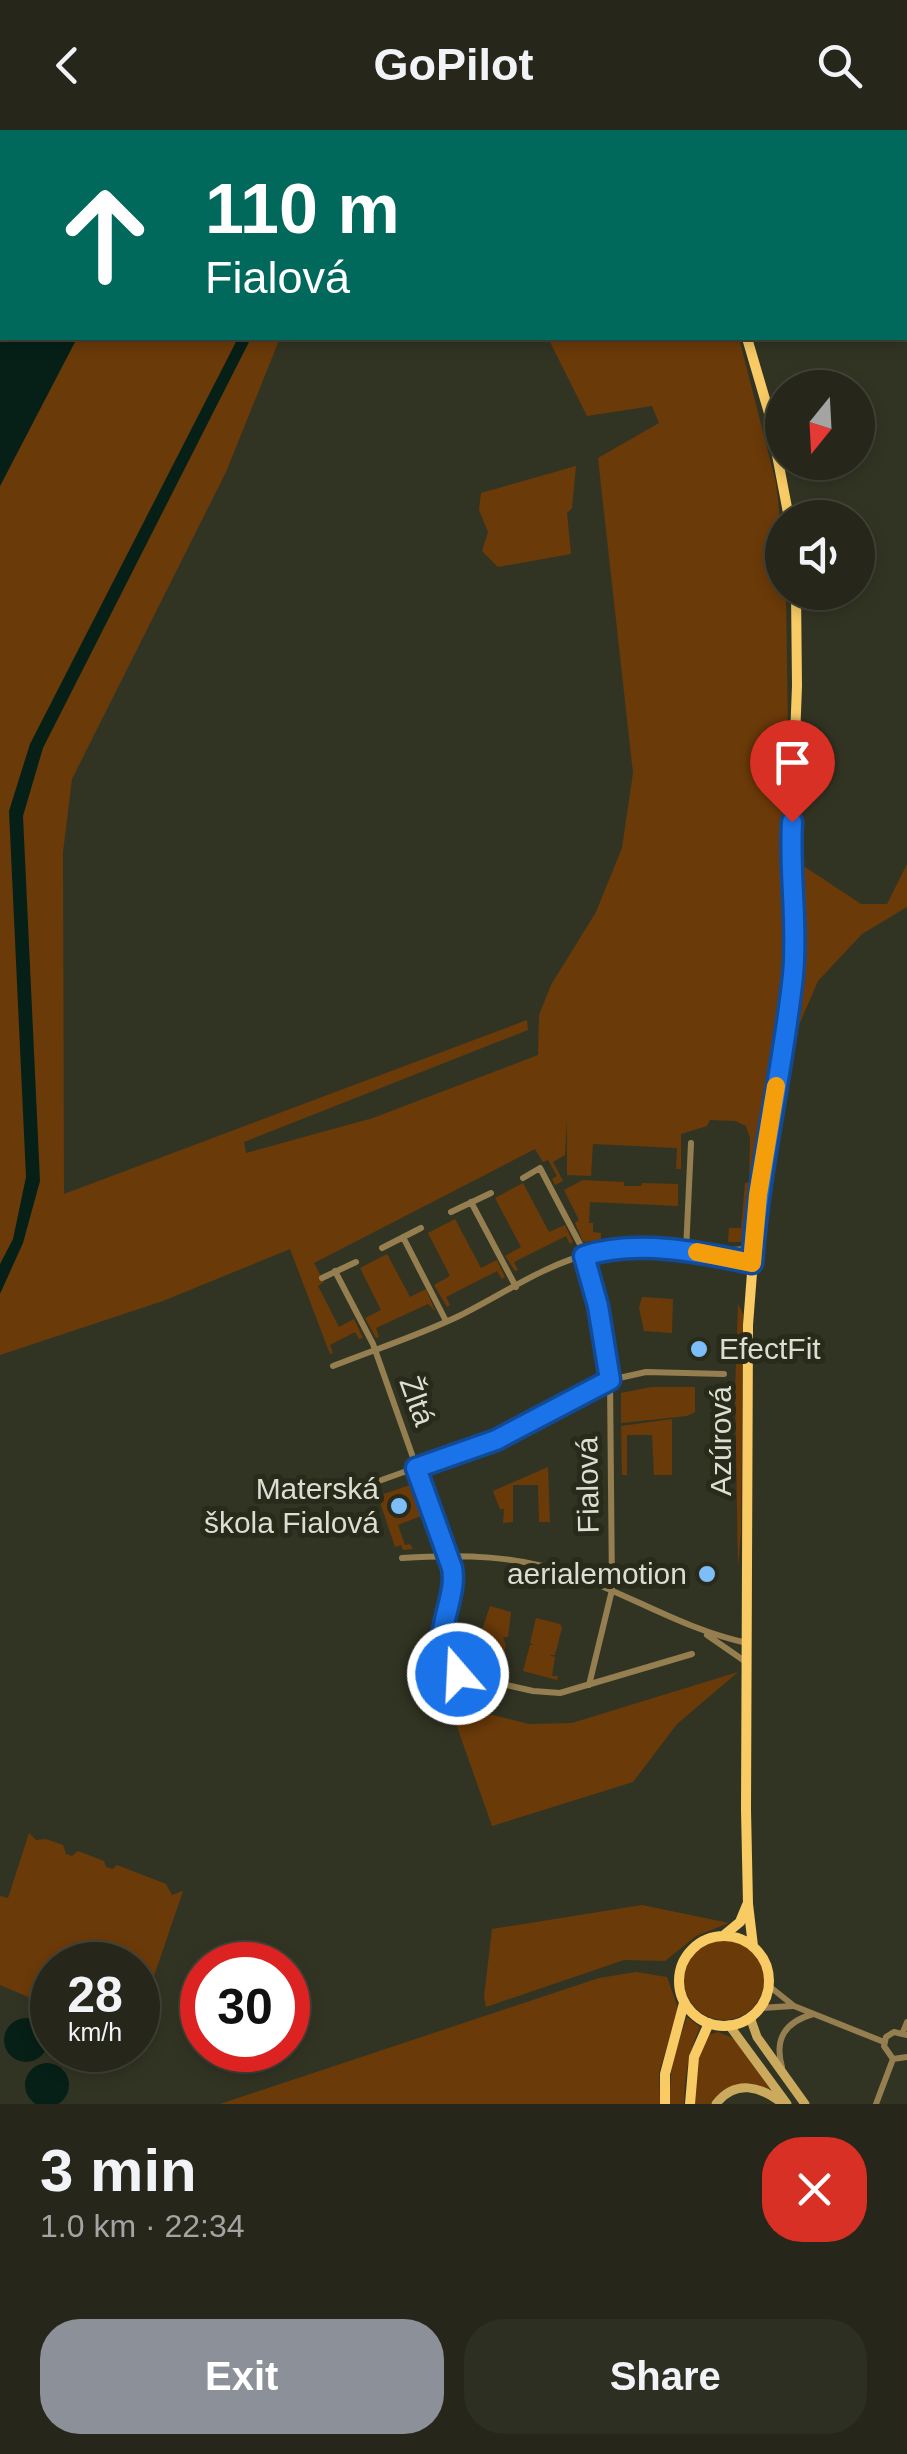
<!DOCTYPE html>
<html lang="en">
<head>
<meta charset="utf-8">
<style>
  body { margin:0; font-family:Arial,sans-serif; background:#2e2f23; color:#f1f3f6; height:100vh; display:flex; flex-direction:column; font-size:38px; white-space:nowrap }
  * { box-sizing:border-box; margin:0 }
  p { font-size:32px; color:#a4a5a2 }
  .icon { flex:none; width:55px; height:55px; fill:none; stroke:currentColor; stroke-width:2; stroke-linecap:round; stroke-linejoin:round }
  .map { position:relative; height:1974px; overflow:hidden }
  .panel { display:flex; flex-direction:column; background:#26271a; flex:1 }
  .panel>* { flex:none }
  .guide { position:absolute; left:0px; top:0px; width:908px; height:210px; box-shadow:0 5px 15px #0003,0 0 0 2px #424439; background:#00695c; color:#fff; overflow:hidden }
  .needle { width:65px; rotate:198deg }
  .fabs { position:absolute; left:765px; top:240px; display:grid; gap:20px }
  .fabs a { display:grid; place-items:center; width:110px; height:110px; border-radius:50%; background:#26271a; box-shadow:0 5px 15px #0003,0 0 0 2px #424439; font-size:50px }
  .speed { position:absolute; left:30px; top:1812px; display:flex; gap:20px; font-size:50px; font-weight:700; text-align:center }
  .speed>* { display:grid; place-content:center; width:130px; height:130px; border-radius:50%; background:#26271a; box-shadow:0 5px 15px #0003,0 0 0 2px #424439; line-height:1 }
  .speed small { font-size:25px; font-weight:400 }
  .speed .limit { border:15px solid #d22; background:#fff; color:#111 }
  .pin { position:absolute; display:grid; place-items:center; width:85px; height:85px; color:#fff; margin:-102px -42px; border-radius:50% 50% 50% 0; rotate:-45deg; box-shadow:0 0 10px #0007 }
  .pin .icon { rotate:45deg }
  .me { position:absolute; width:110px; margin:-55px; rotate:341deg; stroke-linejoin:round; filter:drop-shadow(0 0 8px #0008) }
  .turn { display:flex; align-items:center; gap:35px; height:210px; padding:0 40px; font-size:45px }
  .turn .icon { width:130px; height:130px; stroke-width:2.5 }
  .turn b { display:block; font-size:70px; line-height:85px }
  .round { display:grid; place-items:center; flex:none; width:105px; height:105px; border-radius:40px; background:#2e2f23 }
  .head { display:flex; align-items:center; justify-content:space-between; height:170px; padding:0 40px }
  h1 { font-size:60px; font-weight:600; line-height:75px }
  .action { display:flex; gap:20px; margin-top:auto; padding:20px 40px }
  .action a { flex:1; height:115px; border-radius:40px; background:#8c9099; color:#fff; font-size:40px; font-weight:600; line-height:115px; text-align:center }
  .action a+a { background:#2e2f23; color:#f1f3f6 }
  header { display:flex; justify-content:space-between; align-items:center; height:130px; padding:0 40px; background:#26271a; font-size:45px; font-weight:600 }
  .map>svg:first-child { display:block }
  .green { fill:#6b3a09 }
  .water { fill:#062017 }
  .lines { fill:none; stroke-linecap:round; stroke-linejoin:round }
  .minor { stroke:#957f51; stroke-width:6 }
  .tertiary { stroke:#957f51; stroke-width:8 }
  .secondary { stroke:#ccaa5d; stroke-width:9 }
  .primary { stroke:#f8cb65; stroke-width:10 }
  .route-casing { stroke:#114b97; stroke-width:25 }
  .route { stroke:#1a73e8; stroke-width:18 }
  .slow { stroke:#f59e0b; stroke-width:18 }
  .poi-dot { fill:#7dbef9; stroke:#282a1a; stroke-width:4 }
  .labels { text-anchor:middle; stroke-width:10; stroke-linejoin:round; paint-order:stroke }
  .poi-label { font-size:30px; fill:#dcddd3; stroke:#282a1a; text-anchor:end }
  .street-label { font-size:30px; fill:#dcddd3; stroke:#282a1a }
</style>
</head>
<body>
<header><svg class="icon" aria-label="back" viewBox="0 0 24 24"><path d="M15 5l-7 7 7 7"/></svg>GoPilot<svg class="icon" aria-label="search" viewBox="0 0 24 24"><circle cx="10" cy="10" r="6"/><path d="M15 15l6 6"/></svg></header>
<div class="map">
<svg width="907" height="1974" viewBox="0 0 907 1974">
  <rect width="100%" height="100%" fill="#323423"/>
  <path class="green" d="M175 0H858V2H174Z
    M77 208H280L226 342 72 649 63 722 64 1064 527 890 528 900 244 1012 246 1023 373 988 538 925 539 885 551 855 596 782 622 718 633 643 598 328 659 293 652 276 587 286 548 208H739L776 353 782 408V462L786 463 788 604 784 722 790 838 746 1103 741 1112H728L729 1098H741L745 1053 749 1052 750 1008 746 996 735 991 710 990 707 996 681 1004V1039H676L677 1018 593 1014 591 1046 567 1045V989L565 1025 553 1032 563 1051 555 1055 552 1049 557 1046 548 1030 543 1032 535 1019 314 1133 324 1152 318 1156 339 1197 354 1189 363 1208 359 1209 355 1202 330 1215 333 1223 330 1224 290 1119 163 1171 0 1225V356Z
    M576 336 572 378 567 383 571 424 498 437 482 421 488 402 479 380 481 363Z
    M796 731 861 774H887L907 734V777L862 804 818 851 790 916 800 842Z
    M583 1050 624 1052V1056H641L642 1053 678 1054V1076L590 1072 589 1093H593V1102L601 1103V1110L583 1112 575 1093 579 1090 564 1060Z
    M523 1053 549 1102 565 1095 573 1112 570 1114 566 1106 514 1132 518 1140 515 1141 505 1126 521 1117 495 1068Z
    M455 1089 481 1138 497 1130 505 1147 502 1149 497 1141 446 1167 450 1175 447 1177 434 1155 450 1146 428 1103Z
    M387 1124 410 1167 426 1159 435 1181 428 1174 376 1198 379 1207 376 1208 365 1188 381 1180 360 1138Z
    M642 1167 673 1169 672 1203 644 1201 639 1178Z
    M738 1174 743 1184 741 1401 738 1438 735 1262Z
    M651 1257H695V1282L687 1286 621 1293V1263Z
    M672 1289V1345H654L652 1305H627V1345H622L621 1296Z
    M548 1337 550 1392H539L538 1355H513V1392L503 1393 504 1379H500L493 1361Z
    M410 1355 421 1386 398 1395 405 1415 410 1414 413 1419 403 1420 401 1415 395 1417 378 1366Z
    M490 1476 511 1482 508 1507H503L506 1515 500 1536 467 1528 468 1525 474 1526 480 1508 484 1509 480 1506Z
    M536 1488 560 1494 562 1498 555 1525H549L555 1527 552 1546H558L557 1550 523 1541 530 1515H534L530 1513Z
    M738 1542 677 1594 633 1652 492 1696 449 1574 529 1594 572 1593Z
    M29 1703 36 1710 46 1709 63 1715 66 1724 72 1726 78 1721 104 1731 106 1737 113 1739 117 1735 166 1754 172 1765 183 1761 138 1893V1835H52V1877L0 1855V1766L8 1768Z
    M642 1775 729 1793 696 1806 665 1831 624 1830 486 1877 484 1867 492 1799Z
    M684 1850a40 40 0 1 1 80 0a40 40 0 1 1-80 0Z
    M636 1842 667 1847 678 1878 659 1943 660 1974H220L599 1848Z
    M687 1887 700 1897C688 1923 685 1946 684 1974H669L672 1932Z
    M718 1902 735 1909 775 1962C752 1949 727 1953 711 1974H694L698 1926 708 1905Z"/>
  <path class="water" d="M0 0H175L2 2V208H77L0 356Z
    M238 208H251L43 618 23 686 40 1051 23 1113 0 1164V1134L13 1109 26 1047 9 681 30 614Z
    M4 1910a22 22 0 1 1 44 0a22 22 0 1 1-44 0Z
    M25 1955a22 22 0 1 1 44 0a22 22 0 1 1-44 0Z"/>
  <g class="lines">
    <path class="minor" d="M523 1048 540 1038 582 1118 598 1175 610 1250 612 1460 589 1555
      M471 1072 516 1157
      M451 1082 491 1063
      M403 1107 446 1191
      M382 1118 421 1098
      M686 1121 691 1013
      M713 1122 753 1118
      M335 1141 373 1214 452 1438 454 1453 440 1514 443 1530 458 1544 533 1561 560 1563 692 1524
      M322 1148 356 1132
      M333 1236C376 1219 420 1205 461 1185 503 1164 546 1134 592 1123 643 1112 702 1122 752 1133
      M376 1352 496 1309 610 1250 646 1242 724 1244
      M402 1428C461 1424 519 1425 576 1446 634 1467 686 1500 747 1513
      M707 1505 746 1532
      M769 1856 794 1876 884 1912
      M760 1878 793 1876
      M903 1902 907 1892
      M907 1905 894 1902 886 1907 884 1916 893 1929 907 1927
      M782 1937C774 1909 785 1892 813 1884
      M876 1974 893 1929"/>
    <path class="tertiary" d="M904 2 907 1"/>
    <path class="secondary" d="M750 1887 757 1907 805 1974
      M729 1895 787 1974
      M716 1974C735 1949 761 1956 783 1974"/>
    <path class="primary" d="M643 0 644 2
      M747 208 769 283 789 388
      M679 1851a45 45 0 1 1 90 0a45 45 0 1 1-90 0Z
      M723 1806 740 1792 747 1775
      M753 1816 748 1774 746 1680 748 1195 758 1065 793 837 790 737 797 556 796 462
      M665 1974V1944L684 1873
      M690 1974 694 1927 709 1893"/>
  </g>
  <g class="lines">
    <g class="route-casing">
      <path id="route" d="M458 1544C421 1519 459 1473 452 1438L416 1338 496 1310 610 1250 598 1176 584 1126C636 1109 700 1122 752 1133 759 1036 783 942 793 845 798 795 789 743 792 692"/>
    </g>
    <use href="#route" class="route"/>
    <path class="slow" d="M697 1122 752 1133 758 1065 776 956"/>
  </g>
  <g class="poi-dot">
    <circle cx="699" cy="1219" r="10"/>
    <circle cx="399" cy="1376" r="10"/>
    <circle cx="707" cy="1444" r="10"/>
  </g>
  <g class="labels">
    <g class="poi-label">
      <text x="719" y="1229" text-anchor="start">EfectFit</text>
      <text x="379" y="1369">Materská<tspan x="379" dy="34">škola Fialová</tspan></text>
      <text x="687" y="1454">aerialemotion</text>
    </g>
    <g class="street-label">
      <text transform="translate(417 1271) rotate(70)" y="10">Žltá</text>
      <text transform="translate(721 1311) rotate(-90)" y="10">Azúrová</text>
      <text transform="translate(588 1355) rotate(-91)" y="10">Fialová</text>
    </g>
  </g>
</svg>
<div class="fabs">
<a><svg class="needle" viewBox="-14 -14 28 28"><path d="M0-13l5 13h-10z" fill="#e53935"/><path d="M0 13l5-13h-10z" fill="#a4a5a2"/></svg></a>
<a><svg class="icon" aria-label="sound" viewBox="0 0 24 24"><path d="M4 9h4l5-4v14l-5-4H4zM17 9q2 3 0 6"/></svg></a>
</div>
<div class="speed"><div>28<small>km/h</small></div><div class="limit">30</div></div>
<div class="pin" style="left:792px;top:692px;background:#d93025"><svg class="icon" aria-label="arrive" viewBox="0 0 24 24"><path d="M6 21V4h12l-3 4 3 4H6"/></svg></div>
<svg class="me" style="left:458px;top:1544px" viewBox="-20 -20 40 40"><circle r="17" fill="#1a73e8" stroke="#fff" stroke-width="3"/><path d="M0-11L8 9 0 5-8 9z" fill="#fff"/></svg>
<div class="guide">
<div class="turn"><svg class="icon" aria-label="ahead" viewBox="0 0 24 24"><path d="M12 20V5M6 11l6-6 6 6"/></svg><div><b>110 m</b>Fialová</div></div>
</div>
</div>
<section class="panel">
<div class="head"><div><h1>3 min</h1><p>1.0 km · 22:34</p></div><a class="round" style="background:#d93025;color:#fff"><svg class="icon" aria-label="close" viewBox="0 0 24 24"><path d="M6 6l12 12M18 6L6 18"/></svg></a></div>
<div class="action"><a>Exit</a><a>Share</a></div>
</section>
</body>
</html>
